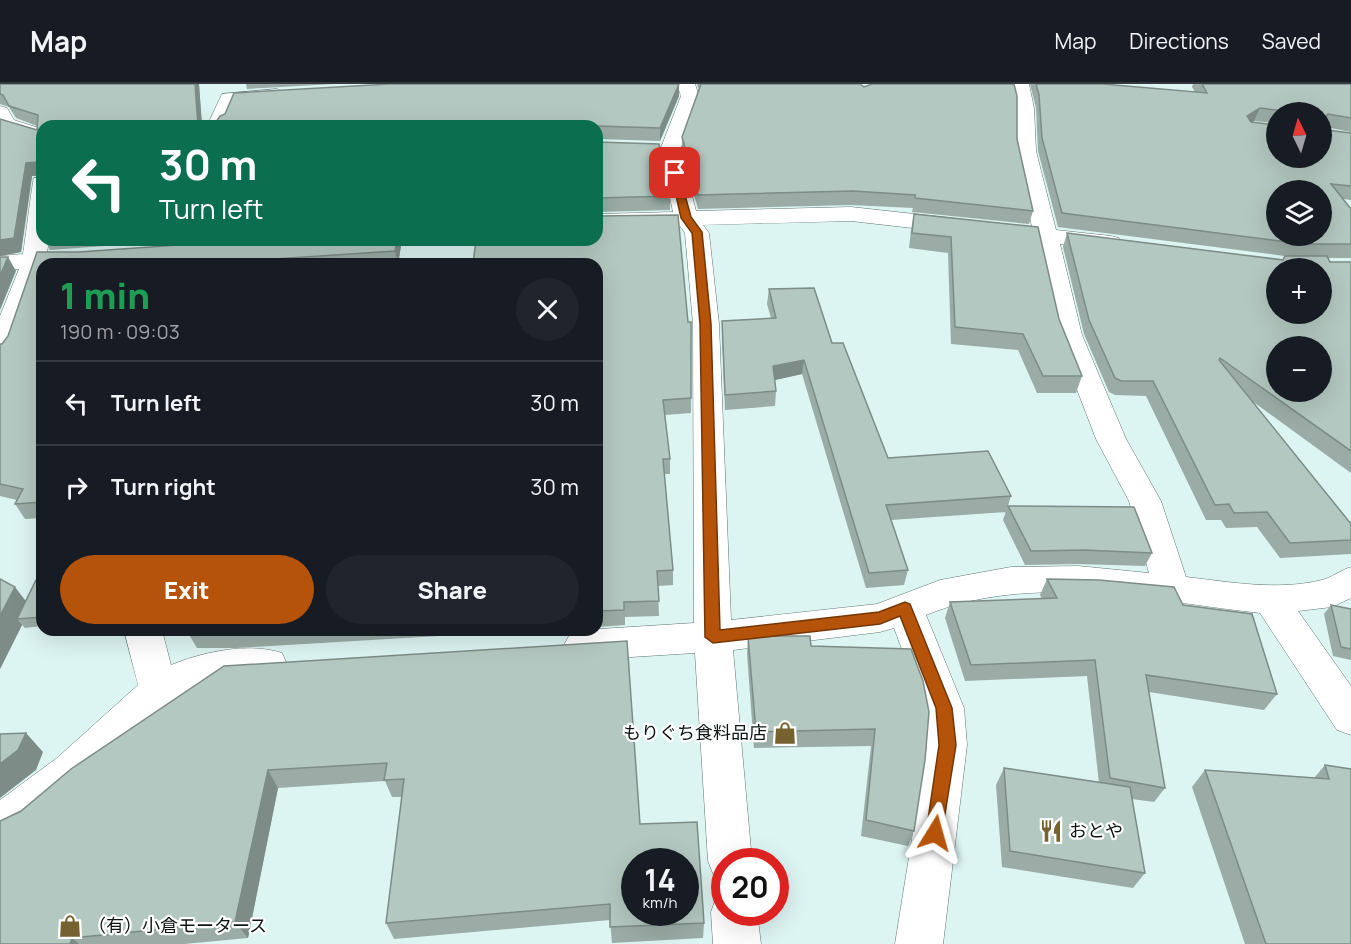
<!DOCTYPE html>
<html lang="en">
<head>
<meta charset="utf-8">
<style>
  body { margin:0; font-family:Manrope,"Noto Sans JP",sans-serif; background:#20242c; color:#f1f3f6; height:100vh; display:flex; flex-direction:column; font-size:22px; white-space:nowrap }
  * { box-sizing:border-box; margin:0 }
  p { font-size:20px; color:#9ea1a6 }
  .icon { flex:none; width:33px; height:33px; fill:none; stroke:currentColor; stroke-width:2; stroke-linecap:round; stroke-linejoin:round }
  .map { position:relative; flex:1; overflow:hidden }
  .panel { position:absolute; left:36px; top:174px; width:567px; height:378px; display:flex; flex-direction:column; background:#171b24; border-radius:18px; box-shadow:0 6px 24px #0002 }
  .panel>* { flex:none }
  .guide { position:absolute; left:36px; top:36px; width:567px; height:126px; border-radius:18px; box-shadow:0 6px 24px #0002; background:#0b6e4f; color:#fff; overflow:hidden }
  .needle { width:39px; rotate:355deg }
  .controls { position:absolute; left:1266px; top:18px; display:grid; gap:12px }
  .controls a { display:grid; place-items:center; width:66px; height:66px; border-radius:50%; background:#171b24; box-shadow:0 6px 24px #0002; font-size:30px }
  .speed { position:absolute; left:621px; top:764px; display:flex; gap:12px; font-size:30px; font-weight:700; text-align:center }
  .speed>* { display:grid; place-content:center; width:78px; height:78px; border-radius:50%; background:#171b24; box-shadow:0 6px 24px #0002; line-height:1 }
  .speed small { font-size:15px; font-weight:400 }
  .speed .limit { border:9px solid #d22; background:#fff; color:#111 }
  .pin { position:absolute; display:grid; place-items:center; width:51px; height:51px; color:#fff; margin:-26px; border-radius:12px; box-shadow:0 3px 9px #0006 }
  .me { position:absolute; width:66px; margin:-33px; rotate:8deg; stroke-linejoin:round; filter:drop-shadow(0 0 4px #0008) }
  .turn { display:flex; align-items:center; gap:21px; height:126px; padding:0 24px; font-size:27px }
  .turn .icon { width:78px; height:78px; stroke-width:2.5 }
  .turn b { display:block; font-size:42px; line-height:51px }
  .round { display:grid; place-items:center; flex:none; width:63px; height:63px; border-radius:32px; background:#20242c }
  .overview { display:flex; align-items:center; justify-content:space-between; height:102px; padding:0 24px }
  h1 { font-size:36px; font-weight:800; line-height:45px; color:#1e9e55 }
  .action { display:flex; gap:12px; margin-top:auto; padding:12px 24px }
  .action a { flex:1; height:69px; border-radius:36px; background:#b45309; color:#fff; font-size:24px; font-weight:800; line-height:69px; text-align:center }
  .action a+a { background:#20242c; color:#f1f3f6 }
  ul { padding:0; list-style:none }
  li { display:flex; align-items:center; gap:18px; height:84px; padding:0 24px; border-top:2px solid #363941 }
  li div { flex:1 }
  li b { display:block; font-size:22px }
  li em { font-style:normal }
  header { display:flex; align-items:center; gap:36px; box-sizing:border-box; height:84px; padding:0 30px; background:#171b24; border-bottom:2px solid #363941 }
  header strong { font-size:28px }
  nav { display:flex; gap:33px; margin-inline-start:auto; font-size:21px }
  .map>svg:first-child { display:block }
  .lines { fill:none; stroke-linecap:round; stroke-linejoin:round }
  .minor-casing { stroke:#5f7473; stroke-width:1 }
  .minor { fill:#fff; fill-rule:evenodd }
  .wall { fill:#9aaca5; fill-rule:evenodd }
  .shaded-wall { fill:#7d8c86 }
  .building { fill:#b3c8c0; stroke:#7d8c86; stroke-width:1.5; fill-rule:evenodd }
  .route { fill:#b45309; stroke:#753606; stroke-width:1.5 }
  .labels { text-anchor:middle; stroke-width:4.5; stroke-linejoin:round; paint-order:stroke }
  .near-poi-label { font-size:18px; fill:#0b1413; stroke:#fff; text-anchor:start }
</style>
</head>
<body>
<header>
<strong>Map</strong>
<nav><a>Map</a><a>Directions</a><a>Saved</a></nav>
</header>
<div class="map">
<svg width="1351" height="860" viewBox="0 0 1351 860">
  <rect width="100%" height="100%" fill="#dcf4f2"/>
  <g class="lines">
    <g class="minor-casing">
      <path id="minor" d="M677 0H695L699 12 680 66 696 127 851 123 1032 143 1016 67V24L1011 0H1029L1034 24 1036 67 1056 146 1111 152 1119 154 1123 159 1119 164 1111 166 1060 160 1082 251 1126 355 1161 417 1186 493C1231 498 1277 507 1322 496 1331 494 1341 486 1351 483V514L1332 523 1298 527 1351 602V651L1337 646 1260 529C1152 517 1031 488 926 531L964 624 967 661 943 860H895L927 661 924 624 894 544 880 548 733 566 752 777H724V796L714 792 708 777 695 569 583 576 570 572 564 561 570 550 583 546 694 539 693 240 685 149 680 142 597 144V130L673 128 660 66 681 12ZM851 137 1035 158 1056 251 1096 355 1129 417 1149 489 1078 482 1011 483 940 496 877 520 731 536 719 240 709 149 703 141Z
        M277 5 286 11 284 15 236 19 227 42H207L222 10Z
        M0 22 7 24 14 36 42 45V57L0 44Z
        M42 93V156H49L47 169H88L91 174 84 180H42V188L14 266 10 272 0 274V232L19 185 0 186V172L23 170C25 159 32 99 34 94Z
        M124 546H162L171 581C203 568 248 558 282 569L287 580 282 591C252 601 216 593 188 609 161 624 141 647 119 669 85 704 46 743 0 760V716L57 674 138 601Z
        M724 809V828H757L761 860H713L711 828 717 811Z"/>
    </g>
    <use href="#minor" class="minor"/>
  </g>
  <path class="wall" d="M0 0H199L202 42H42V149L37 140V92H32L21 168 0 172V35L37 46V42L16 34 9 23 0 20Z
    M246 0H336L247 5Z
    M679 0V12L660 57 597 55V42Z
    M697 0H860L864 3 1017 55 1033 127 1029 140 912 128 913 124 851 121 698 125 682 66V53L699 6Z
    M1030 0H1103L1195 8 1192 3 1193 0H1351V48L1326 43 1327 46 1351 49V116L1343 115 1351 125V174H1328L1330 178H1351V389L1252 317 1351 440V470L1280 474 1257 443 1226 444 1221 436H1206L1146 312 1115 311 1109 308 1084 250 1063 163 1067 149 1283 176 1285 172 1058 143 1038 67 1036 24ZM1276 28H1322L1276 74 1252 38 1254 37 1276 39Z
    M597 58 670 112V126L597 128Z
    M914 130 1038 143 1059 235 1082 292 1076 309H1037L1018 266 951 260 948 169 909 164 911 146Z
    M45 156H187L50 166Z
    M250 156H402L398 180H42V434L25 435 15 420 17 416 0 412V260H2L8 252 37 168H79Z
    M597 180 688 238H691V329L665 331 670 375V390H664L673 486V501L658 502 659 532 625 533V541L597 543Z
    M769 205 832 259 888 374 1011 412 1006 428 891 436 908 486 904 501 866 504 802 290 774 296 776 307 775 322 725 326 722 251V237L771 234 767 220Z
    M1008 422 1152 469 1145 482 1078 480 1025 481 1003 436Z
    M0 495 26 517 42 495V542L25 544 22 541 0 585Z
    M1047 495 1183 521 1277 610 1264 626 1149 608 1165 704 1154 718 1132 715 1145 789 1133 804 1002 783 996 701 1004 684 1099 699 1087 592 965 597 945 534 950 518 1042 515 1040 511Z
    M1331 521 1351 525V576L1333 572 1324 530Z
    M190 546H538L237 564H197L188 549Z
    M748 552 811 562 911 565 914 747 908 762 861 752 871 662 754 664 747 570Z
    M224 582 640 740 704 839 703 854 612 859 610 836 394 855 386 839 402 713H392L385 697 278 704 248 854 184 860H0L21 727Z
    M1325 681 1351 685V860H1245L1192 703 1205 686 1314 694Z"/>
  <path class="shaded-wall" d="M195 0H199L202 42H198Z
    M679 0V12L660 57V44Z
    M1260 24 1254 37 1242 45 1247 32Z
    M37 78 42 91 32 92 21 168 0 172V156L26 79Z
    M397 156H402L398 180 395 167Z
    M8 173 16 187 0 226V192Z
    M804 276 802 290 771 297 773 282Z
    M15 503 31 524 17 535 22 541 0 585V532Z
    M26 649 43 668 36 686 0 714V680Z
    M268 686 278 704 248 854 235 838Z
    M72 854 79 860H70Z"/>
  <path class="building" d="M0 0H195L198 42H42V141L37 140V78L26 79 14 154 0 156V35L37 46 38 31 9 22 3 11 0 10Z
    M389 0H679L660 44 597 42H213L220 32 225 30 234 9Z
    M701 0H860L864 3 872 0H1014L1017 12V55L1033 127 915 114V111L853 107 698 111 682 53Z
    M1036 0H1103L1207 9 1202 0H1351V34L1328 30 1326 32 1327 46 1351 49V102L1331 100 1351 125V160H1304L1062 129 1042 54 1039 11ZM1260 24 1283 27V28H1322V74H1276V41L1251 38 1247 32ZM1276 106H1322V152H1276Z
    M597 58 659 60 670 112 597 114Z
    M914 130 1038 143 1059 235 1082 292H1043L1023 250 955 243 951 153 912 149Z
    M678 131 688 238H691V314L663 316 670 375H663L673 486 657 487 659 517 624 518V526L597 527V180H473L476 156H597V132Z
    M1067 149 1283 176 1285 172H1327L1330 178H1351V367L1220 274 1219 276 1351 440V456L1290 459 1267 428 1234 429 1229 420 1215 421 1153 297H1121L1115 294 1089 236ZM1276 184H1322V230H1276ZM1276 262H1322V308H1276Z
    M250 156H397L395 167 275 175 274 180H42V418L15 420 23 405 0 400V260H2L8 252 37 168H79Z
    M0 173H8L0 192Z
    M814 204 832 259H843L888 374 988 367 1011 412 886 421 908 486 869 489 804 276 773 282 776 307 725 311 722 237 776 234 769 205Z
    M1008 422 1134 423 1152 469 1084 466 1031 467Z
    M0 495 15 503 0 532Z
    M42 495V533L17 535 36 496Z
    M1047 495 1099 496 1174 503 1183 521 1252 530 1277 610 1146 591 1165 704 1110 694 1095 576 971 581 950 518 1057 514Z
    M1331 521 1351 525V565L1341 563Z
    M190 546H281L229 549H188Z
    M748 552H810L811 562 911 565 923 597 929 628 925 676 914 747 866 736 875 645 756 648Z
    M627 557 640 740 697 738 704 839 610 843V820L386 839 404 695 384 696 387 679 268 686 235 838 72 854 70 860H0V737L21 727 71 685 224 582ZM634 777H686V828H634Z
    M26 649 18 666 0 680V650Z
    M1325 681 1351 685V860H1266L1205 686 1329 695Z
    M1004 684 1130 703 1145 789 1010 767Z"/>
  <path class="route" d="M675 86 679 89 691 133 702 148 711 240 720 546 879 528 905 518 910 520 952 624 956 661 941 755 935 758 928 755 926 749 939 661 936 624 900 532 880 540 713 559 705 553 700 240 692 149 681 134 671 89Z"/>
  <defs>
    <g id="shop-bare" transform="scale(1.8)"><path d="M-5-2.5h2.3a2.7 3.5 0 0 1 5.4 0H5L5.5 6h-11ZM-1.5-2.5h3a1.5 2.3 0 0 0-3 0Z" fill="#766231" stroke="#fff" stroke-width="2.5" paint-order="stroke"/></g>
    <g id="restaurant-bare" transform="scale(1.8)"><path d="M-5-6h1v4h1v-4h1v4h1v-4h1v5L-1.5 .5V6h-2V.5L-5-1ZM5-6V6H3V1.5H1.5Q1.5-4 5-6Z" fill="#766231" stroke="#fff" stroke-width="2.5" paint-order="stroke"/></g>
  </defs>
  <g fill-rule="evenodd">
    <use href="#shop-bare" x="785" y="649"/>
    <use href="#restaurant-bare" x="1051" y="747"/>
    <use href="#shop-bare" x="70" y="842"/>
  </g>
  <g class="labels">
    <g class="near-poi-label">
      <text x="767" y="655" text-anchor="end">もりぐち食料品店</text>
      <text x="1069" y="753">おとや</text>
      <text x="88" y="848">（有）小倉モータース</text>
    </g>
  </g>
</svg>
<div class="controls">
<a><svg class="needle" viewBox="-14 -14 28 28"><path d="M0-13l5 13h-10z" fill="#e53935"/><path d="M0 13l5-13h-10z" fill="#9ea1a6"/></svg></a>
<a><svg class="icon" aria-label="layers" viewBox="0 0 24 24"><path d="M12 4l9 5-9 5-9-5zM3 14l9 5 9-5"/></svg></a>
<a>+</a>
<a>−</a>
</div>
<div class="speed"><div>14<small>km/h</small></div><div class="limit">20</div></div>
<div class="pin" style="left:675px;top:89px;background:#d93025"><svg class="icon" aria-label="arrive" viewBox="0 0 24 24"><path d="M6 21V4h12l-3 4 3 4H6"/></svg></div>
<svg class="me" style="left:935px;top:749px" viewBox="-20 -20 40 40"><path d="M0-17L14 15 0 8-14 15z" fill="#b45309" stroke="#fff" stroke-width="4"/></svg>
<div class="guide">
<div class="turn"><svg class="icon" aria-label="left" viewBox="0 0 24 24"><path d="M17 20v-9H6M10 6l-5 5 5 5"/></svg><div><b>30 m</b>Turn left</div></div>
</div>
<section class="panel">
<div class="overview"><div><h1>1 min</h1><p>190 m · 09:03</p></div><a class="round"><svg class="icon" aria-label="close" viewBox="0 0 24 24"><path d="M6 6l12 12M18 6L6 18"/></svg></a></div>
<ul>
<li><svg class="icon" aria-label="left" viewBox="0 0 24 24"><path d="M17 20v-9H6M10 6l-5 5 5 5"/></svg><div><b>Turn left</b></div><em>30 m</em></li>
<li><svg class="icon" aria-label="right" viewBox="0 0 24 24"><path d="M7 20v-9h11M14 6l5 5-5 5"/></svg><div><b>Turn right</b></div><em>30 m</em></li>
</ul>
<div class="action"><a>Exit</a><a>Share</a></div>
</section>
</div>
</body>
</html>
